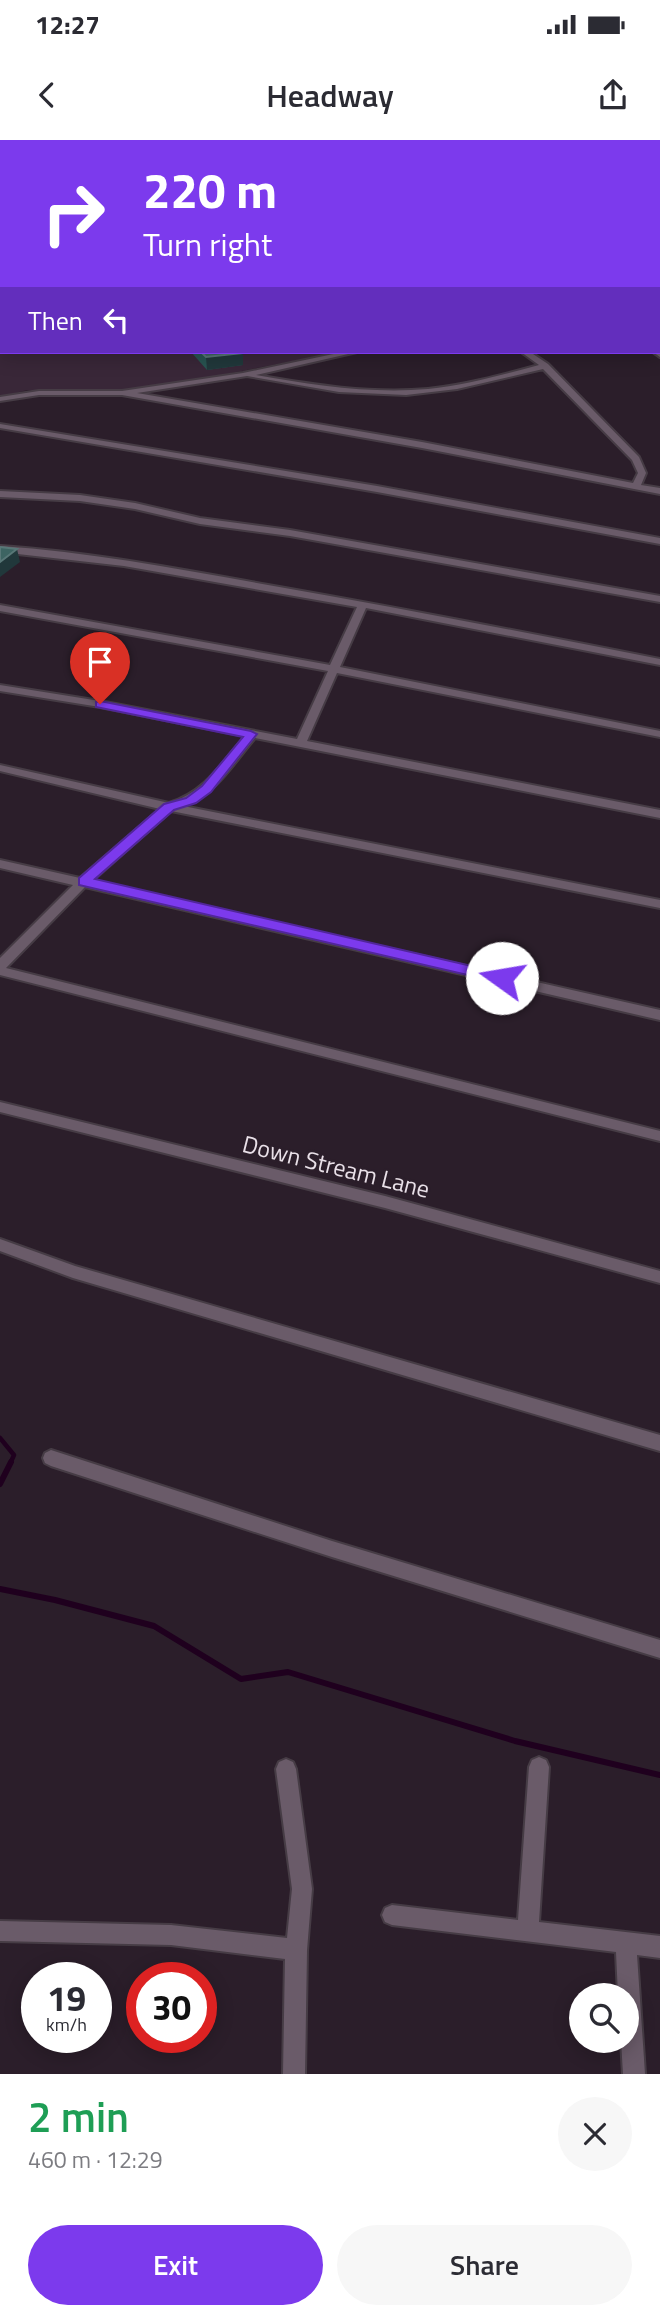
<!DOCTYPE html>
<html lang="en">
<head>
<meta charset="utf-8">
<style>
  body { margin:0; font-family:"Titillium Web",sans-serif; background:#f7f7f7; color:#2b2b33; height:100vh; display:flex; flex-direction:column; font-size:26px; white-space:nowrap }
  * { box-sizing:border-box; margin:0 }
  p { font-size:23px; color:#7c7c81 }
  .icon { flex:none; width:38px; height:38px; fill:none; stroke:currentColor; stroke-width:2; stroke-linecap:round; stroke-linejoin:round }
  .map { position:relative; height:1934px; overflow:hidden }
  .drawer { display:flex; flex-direction:column; background:#fff; flex:1 }
  .drawer>* { flex:none }
  .banner { position:absolute; left:0px; top:0px; width:662px; height:214px; box-shadow:0 4px 18px #0003; background:#7c3aed; color:#fff; overflow:hidden }
  .controls { position:absolute; left:569px; top:1843px; display:grid; gap:14px }
  .controls a { display:grid; place-items:center; width:70px; height:70px; border-radius:50%; background:#fff; box-shadow:0 4px 18px #0003; font-size:35px }
  .speed { position:absolute; left:21px; top:1822px; display:flex; gap:14px; font-size:35px; font-weight:700; text-align:center }
  .speed>* { display:grid; place-content:center; width:91px; height:91px; border-radius:50%; background:#fff; box-shadow:0 4px 18px #0003; line-height:1 }
  .speed small { font-size:18px; font-weight:400 }
  .speed .limit { border:10px solid #d22; background:#fff; color:#111 }
  .pin { position:absolute; display:grid; place-items:center; width:60px; height:60px; color:#fff; margin:-72px -30px; border-radius:50% 50% 50% 0; rotate:-45deg; box-shadow:0 0 7px #0007 }
  .pin .icon { rotate:45deg }
  .me { position:absolute; width:77px; margin:-38px; rotate:283deg; stroke-linejoin:round; filter:drop-shadow(0 0 5px #0008) }
  .turn { display:flex; align-items:center; gap:24px; height:147px; padding:0 28px; font-size:32px }
  .turn .icon { width:91px; height:91px; stroke-width:2.5 }
  .turn b { display:block; font-size:49px; line-height:60px }
  .then { display:flex; align-items:center; height:66px; padding:0 28px; background:#0003; gap:14px; font-size:26px }
  .round { display:grid; place-items:center; flex:none; width:74px; height:74px; border-radius:37px; background:#f7f7f7 }
  .head { display:flex; align-items:center; justify-content:space-between; height:119px; padding:0 28px }
  h1 { font-size:42px; font-weight:600; line-height:52px; color:#1e9e55 }
  .action { display:flex; gap:14px; margin-top:auto; padding:14px 28px }
  .action a { flex:1; height:80px; border-radius:42px; background:#7c3aed; color:#fff; font-size:28px; font-weight:600; line-height:80px; text-align:center }
  .action a+a { background:#f7f7f7; color:#2b2b33 }
  .status { display:flex; justify-content:space-between; align-items:center; height:49px; padding:0 35px; background:#fff; direction:ltr }
  .status svg { height:19px; fill:currentColor }
  header { display:flex; justify-content:space-between; align-items:center; height:91px; padding:0 28px; background:#fff; font-size:32px; font-weight:600 }
  .map>svg:first-child { display:block }
  .built { fill:#392738 }
  .lines { fill:none; stroke-linecap:round; stroke-linejoin:round }
  .stream-far1 { stroke:#1f001e; stroke-width:4.5 }
  .stream { stroke:#1f001e; stroke-width:6 }
  .street-casing { stroke:#463c45; stroke-width:4 }
  .secondary-casing { stroke:#463c45; stroke-width:3 }
  .primary-casing { stroke:#463c45; stroke-width:3 }
  .street { fill:#6a5b69; fill-rule:evenodd }
  .secondary { fill:#7d5f7b; fill-rule:evenodd }
  .primary { fill:#90628d; fill-rule:evenodd }
  .wall { fill:#285451 }
  .shaded-wall { fill:#21383b }
  .building { fill:#3d6462; stroke:#587777; stroke-width:2 }
  .route { fill:#7c3aed; stroke:#51269a; stroke-width:2 }
  .labels { text-anchor:middle; stroke-width:5; stroke-linejoin:round; paint-order:stroke }
  .street-label { font-size:24px; fill:#e9e0e8; stroke:#2b1e2a }
</style>
</head>
<body>
<div class="status"><b>12:27</b><svg viewBox="0 0 49 12"><path d="M0 12V9h3v3zM5 12V6h3v6zM10 12V3h3v9zM15 12V0h3v12zM26 1h20v11H26zM47 4h2v5h-2z"/></svg></div>
<header><svg class="icon" aria-label="back" viewBox="0 0 24 24"><path d="M15 5l-7 7 7 7"/></svg>Headway<svg class="icon" aria-label="share" viewBox="0 0 24 24"><path d="M12 15V3M7 8l5-5 5 5M5 13v7h14v-7"/></svg></header>
<div class="map">
<svg width="660" height="1934" viewBox="0 0 660 1934">
  <rect width="100%" height="100%" fill="#2b1e2a"/>
  <path class="built" d="M143 0H433L437 2H130Z
    M0 19 2 212H340L210 237 123 250H27L0 257Z"/>
  <g class="lines">
    <path class="stream-far1" d="M0 1298 14 1315 10 1324"/>
    <path class="stream" d="M0 1344 11 1322
      M0 1449 55 1460 154 1486 241 1539 288 1532 515 1601 660 1635"/>
    <g class="street-casing">
      <path id="street" d="M441 0 451 2H443Z
        M526 0H558L555 2Z
        M597 0 633 2H600Z
        M660 210V217L653 212Z
        M343 212H357L256 235C313 245 370 254 428 249 466 245 502 235 539 225L521 212H530L548 224 639 317 646 333 641 345 660 348V354L422 308 122 255H39L0 261V257L39 251H122L243 233ZM543 229 632 320 638 333 633 343 422 302 137 253 247 236 339 252 406 255 457 249Z
        M0 284 377 346 660 398V404L377 352 0 288Z
        M0 351 80 355 135 363 200 378 290 390 660 456V462L290 396 200 384 135 369 80 361 0 357Z
        M0 406C90 412 179 429 268 445 399 468 529 493 660 519V525L366 468 340 527 660 591V597L337 533 307 601 660 670V678L255 598C234 622 215 656 183 666L660 760V768L171 671 92 741 660 870V880L85 747 6 828 660 991V1001L0 835V818L73 745 0 728V720L80 738 160 669 0 631V625L169 663C205 652 221 624 245 596L100 567 0 551V545L100 561 297 599 328 531 0 471V465L330 525 357 467 124 426 0 412Z
        M0 962 385 1056 660 1131V1143L385 1068 0 972Z
        M0 1099 75 1126 660 1295V1311L73 1138 0 1111Z
        M51 1310 332 1401 660 1500V1518L332 1417 51 1326 45 1323 43 1318 45 1313Z
        M539 1617 546 1620 549 1627 539 1782 660 1796V1818L637 1815 645 1934H623L621 1900H626V1855H618L616 1812 392 1785 385 1782 382 1775 385 1768 392 1765 518 1780 529 1627 532 1620Z
        M286 1619 293 1622 296 1629 312 1749 307 1810 305 1934H283L285 1819 171 1805 0 1801V1781L171 1785 287 1798 292 1749 276 1629 279 1622Z"/>
    </g>
    <g class="secondary-casing">
      <path id="secondary" d="M14 0H34L13 2Z
        M103 0H123L102 2Z
        M0 1 4 2 2 7H0Z"/>
    </g>
    <g class="primary-casing">
      <path id="primary" d="M34 0H55L32 2Z
        M83 0H103L81 2Z
        M0 10H2V16H0Z"/>
    </g>
    <use href="#street" class="street"/>
    <use href="#secondary" class="secondary"/>
    <use href="#primary" class="primary"/>
  </g>
  <path class="wall" d="M191 212H242L243 225 207 230Z"/>
  <path class="shaded-wall" d="M243 213V225L207 230 206 217Z
    M17 409 20 422 0 437V422Z"/>
  <path class="building" d="M201 212H242L243 213 206 217Z
    M0 407 17 409 0 422Z"/>
  <path class="route" d="M100 561 251 591 257 594 211 652 196 663 174 670 95 739 502 833 508 834 510 838 508 842 502 843 79 745V738L164 664 186 658 202 646 243 597 96 567V562Z"/>
  <g class="labels">
    <g class="street-label">
      <text transform="translate(336 1027) rotate(14)" y="8">Down Stream Lane</text>
    </g>
  </g>
</svg>
<div class="controls">
<a><svg class="icon" aria-label="search" viewBox="0 0 24 24"><circle cx="10" cy="10" r="6"/><path d="M15 15l6 6"/></svg></a>
</div>
<div class="speed"><div>19<small>km/h</small></div><div class="limit">30</div></div>
<div class="pin" style="left:100px;top:564px;background:#d93025"><svg class="icon" aria-label="arrive" viewBox="0 0 24 24"><path d="M6 21V4h12l-3 4 3 4H6"/></svg></div>
<svg class="me" style="left:502px;top:838px" viewBox="-20 -20 40 40"><circle r="19" fill="#fff"/><path d="M0-13L10 11 0 6-10 11z" fill="#7c3aed"/></svg>
<div class="banner">
<div class="turn"><svg class="icon" aria-label="right" viewBox="0 0 24 24"><path d="M7 20v-9h11M14 6l5 5-5 5"/></svg><div><b>220 m</b>Turn right</div></div>
<div class="then">Then<svg class="icon" aria-label="left" viewBox="0 0 24 24"><path d="M17 20v-9H6M10 6l-5 5 5 5"/></svg></div>
</div>
</div>
<section class="drawer">
<div class="head"><div><h1>2 min</h1><p>460 m · 12:29</p></div><a class="round"><svg class="icon" aria-label="close" viewBox="0 0 24 24"><path d="M6 6l12 12M18 6L6 18"/></svg></a></div>
<div class="action"><a>Exit</a><a>Share</a></div>
</section>
</body>
</html>
